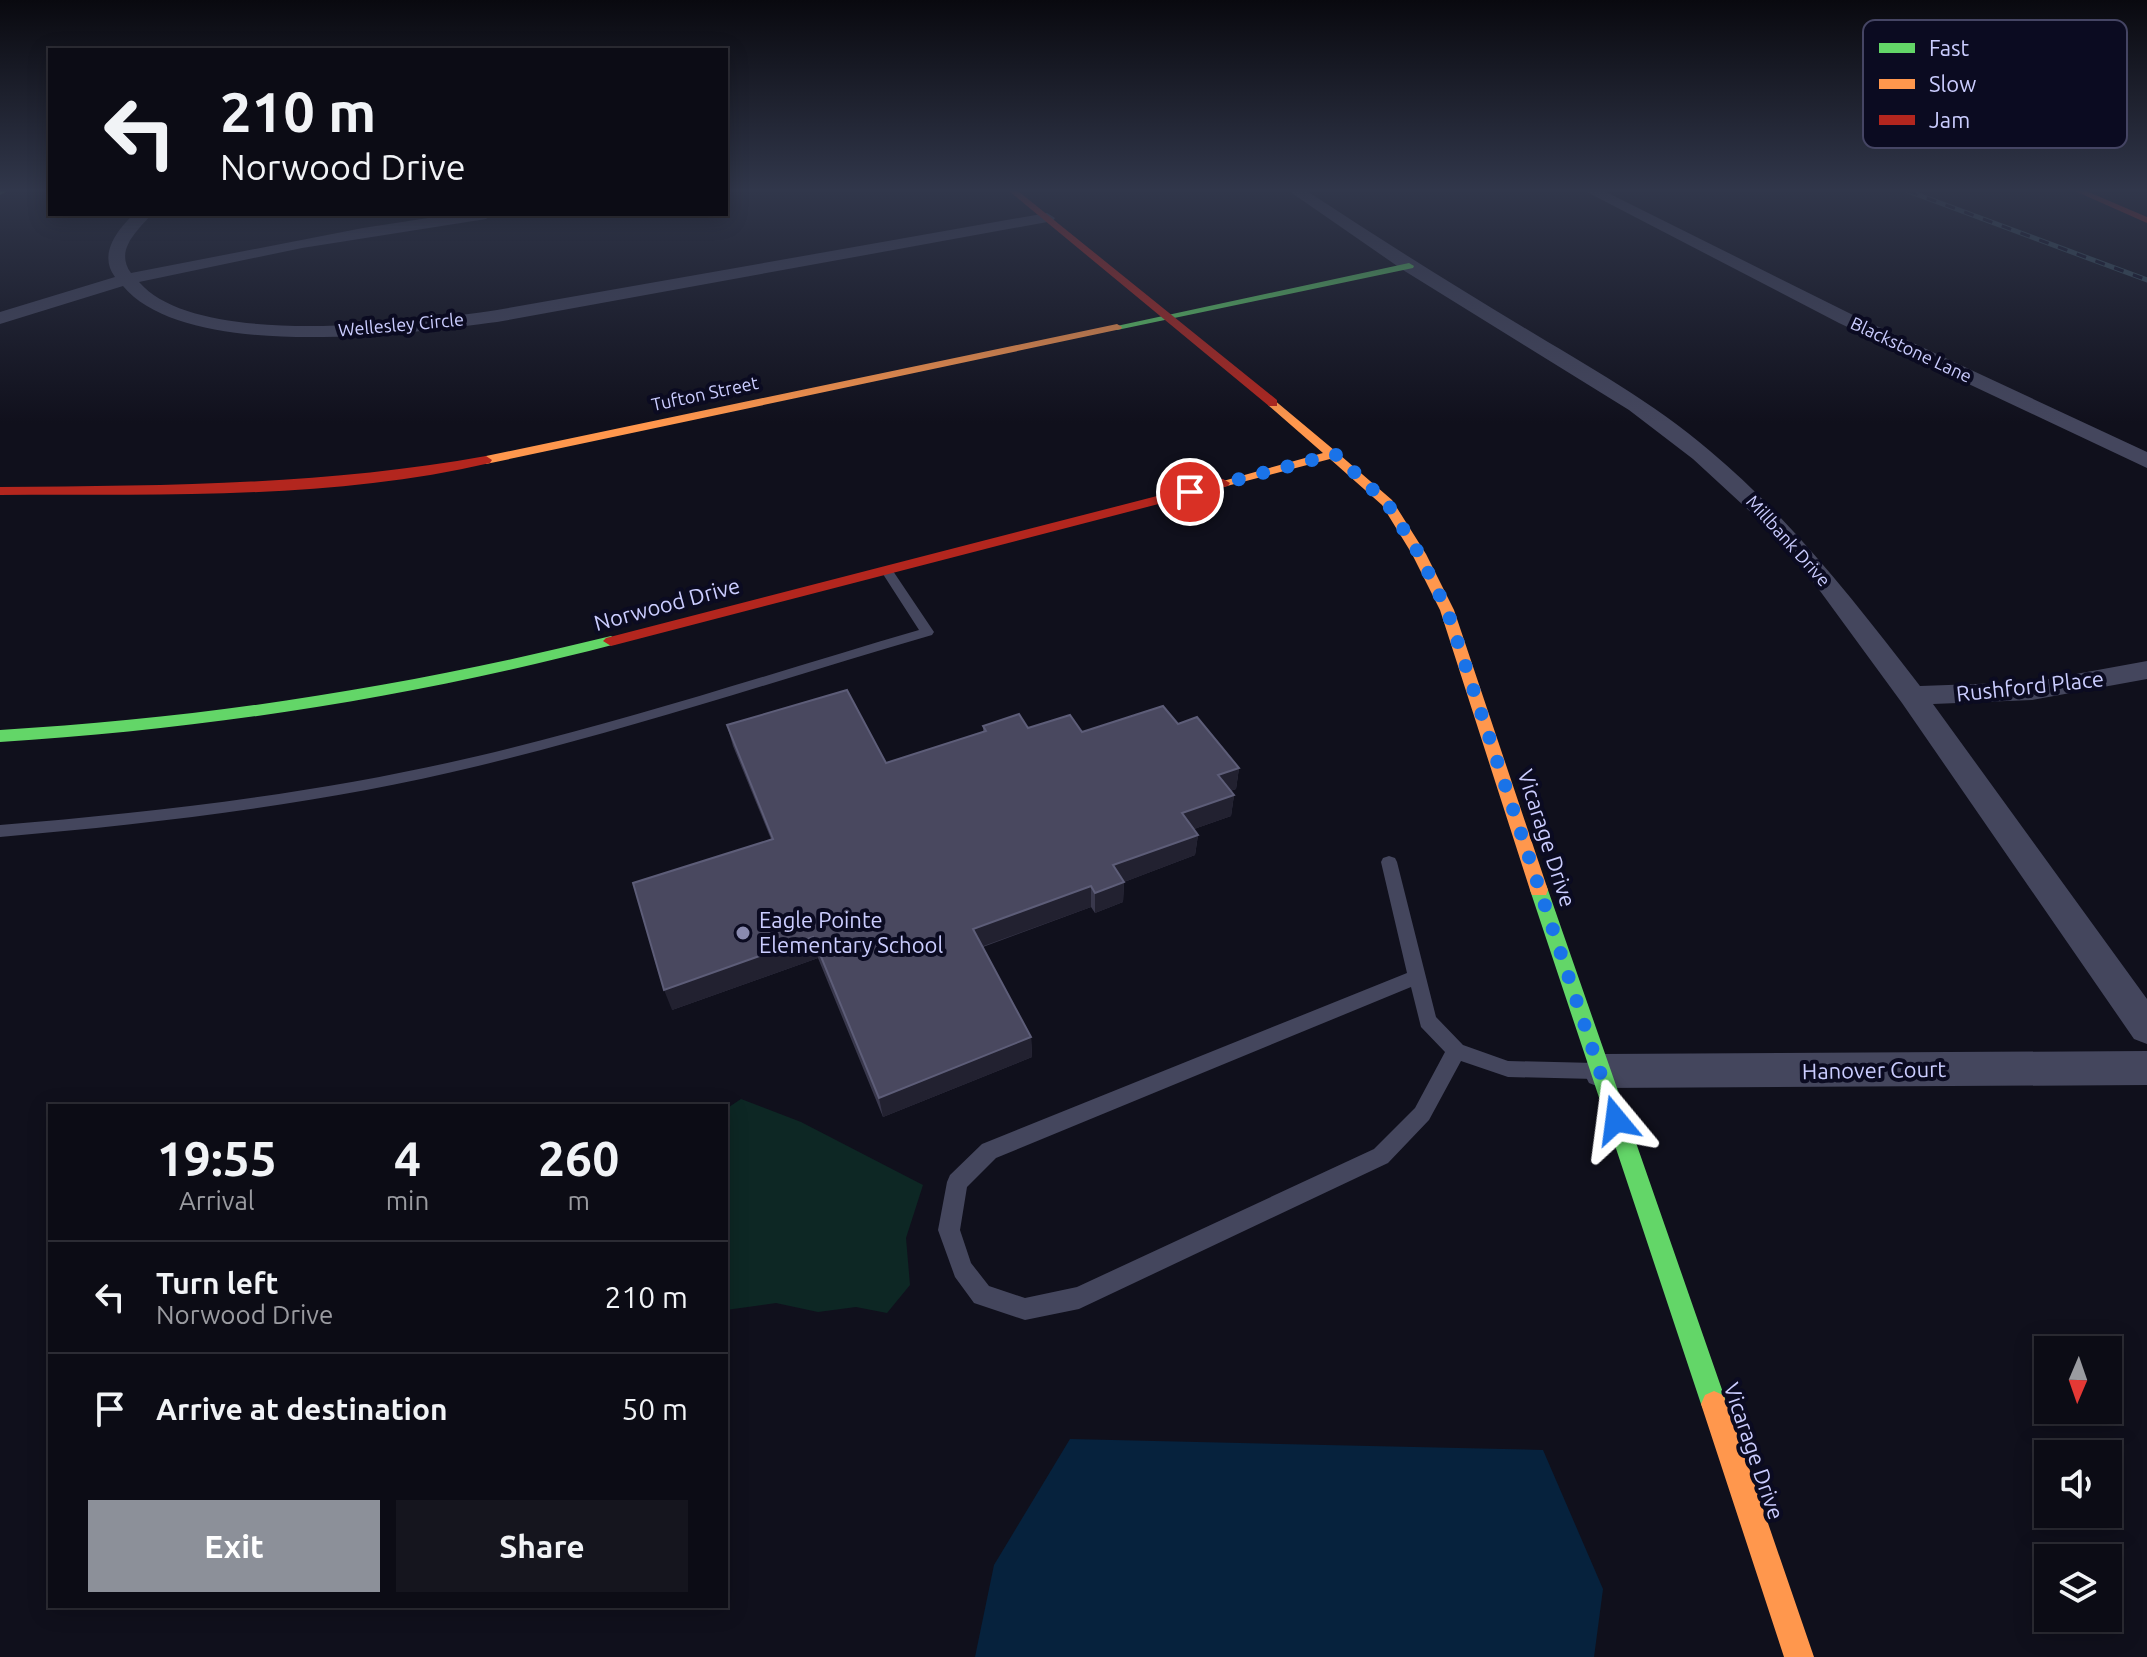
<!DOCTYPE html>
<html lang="en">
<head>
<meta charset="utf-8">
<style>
  body { margin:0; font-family:Ubuntu,sans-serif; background:#15151e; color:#f1f3f6; height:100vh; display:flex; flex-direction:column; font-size:30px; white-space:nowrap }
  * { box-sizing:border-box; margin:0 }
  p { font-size:26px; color:#9a9ba0 }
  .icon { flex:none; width:44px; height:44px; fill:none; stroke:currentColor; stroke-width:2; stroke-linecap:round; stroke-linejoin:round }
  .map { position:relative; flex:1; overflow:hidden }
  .details { position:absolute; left:48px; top:1104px; width:680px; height:504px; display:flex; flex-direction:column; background:#0c0c15; border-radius:0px; box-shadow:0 4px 20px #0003,0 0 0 2px #2c2c34 }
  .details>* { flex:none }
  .hud { position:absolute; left:48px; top:48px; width:680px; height:168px; border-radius:0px; box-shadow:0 4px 20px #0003,0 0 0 2px #2c2c34; background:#0c0c15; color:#f1f3f6; overflow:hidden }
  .needle { width:52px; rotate:182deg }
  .tools { position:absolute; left:2034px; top:1336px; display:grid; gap:16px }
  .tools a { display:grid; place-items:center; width:88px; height:88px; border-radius:0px; background:#0c0c15; box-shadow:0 4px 20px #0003,0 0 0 2px #2c2c34; font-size:40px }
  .pin { position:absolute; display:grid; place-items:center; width:68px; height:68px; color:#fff; margin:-34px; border:4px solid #fff; border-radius:50%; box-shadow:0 2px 8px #0007 }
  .me { position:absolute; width:88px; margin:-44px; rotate:344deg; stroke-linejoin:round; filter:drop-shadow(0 0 6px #0008) }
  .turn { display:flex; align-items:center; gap:28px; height:168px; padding:0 40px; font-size:36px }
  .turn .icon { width:104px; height:104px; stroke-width:2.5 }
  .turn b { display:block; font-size:56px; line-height:68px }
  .eta { display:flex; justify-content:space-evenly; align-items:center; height:136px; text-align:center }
  .eta b { font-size:48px; font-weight:700; line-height:56px }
  .action { display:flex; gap:16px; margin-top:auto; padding:16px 40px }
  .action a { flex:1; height:92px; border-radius:0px; background:#8c9099; color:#fff; font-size:32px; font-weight:700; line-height:92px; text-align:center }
  .action a+a { background:#15151e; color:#f1f3f6 }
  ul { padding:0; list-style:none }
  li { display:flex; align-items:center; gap:24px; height:112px; padding:0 40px; border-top:2px solid #2c2c34 }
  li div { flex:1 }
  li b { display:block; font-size:30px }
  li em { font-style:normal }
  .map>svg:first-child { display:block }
  .green { fill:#0d2724 }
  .water { fill:#06223d }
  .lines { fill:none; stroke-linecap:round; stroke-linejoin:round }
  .lane { fill:#44465d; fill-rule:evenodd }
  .street { fill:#44465d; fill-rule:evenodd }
  .fast { fill:#63d668; fill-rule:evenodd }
  .slow { fill:#ff974d; fill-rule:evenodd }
  .jam { fill:#b3261e; fill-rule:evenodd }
  .rail-casing { stroke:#3b5662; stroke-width:5 }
  .rail { stroke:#0b0b21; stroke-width:3; stroke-dasharray:10; stroke-linecap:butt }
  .wall { fill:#39384c }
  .shaded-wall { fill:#222130 }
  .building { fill:#49485f; stroke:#5d5d78; stroke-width:2 }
  .route { stroke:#1a73e8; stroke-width:14; stroke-dasharray:0 25.2 }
  .poi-dot { fill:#8a8bb0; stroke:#0b0b21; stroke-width:3 }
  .labels { text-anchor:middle; stroke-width:8; stroke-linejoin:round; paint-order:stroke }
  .far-street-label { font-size:18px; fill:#cbcdff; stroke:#0b0b21 }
  .street-label { font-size:22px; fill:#cbcdff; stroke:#0b0b21 }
  .poi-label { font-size:22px; fill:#cbcdff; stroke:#0b0b21; text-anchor:start }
  .key { fill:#0b0b21; stroke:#454564; stroke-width:2 }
  .key-label { font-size:22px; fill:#cbcdff }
</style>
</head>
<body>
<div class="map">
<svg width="2147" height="1657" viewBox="0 0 2147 1657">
  <rect width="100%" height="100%" fill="#10101c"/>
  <path class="green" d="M741 1099 801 1122 923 1185 906 1238 910 1285 887 1313 856 1307 818 1312 776 1303 726 1310V1109Z"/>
  <path class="water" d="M1070 1439 1543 1450 1603 1589 1594 1657H975L994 1565Z"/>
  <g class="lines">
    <path class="lane" d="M887 567 891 568 934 632 932 635C781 679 631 729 478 766 321 804 161 823 0 837V825C160 812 321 793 478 756 627 721 772 673 919 630L881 571Z
      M1389 856 1395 858 1397 862 1436 1017 1463 1045 1508 1061 1595 1063 1602 1065 1605 1071 1602 1077 1595 1079 1508 1077 1461 1061 1429 1120 1388 1163 1079 1309 1025 1320 974 1303 955 1277 938 1230 947 1182 950 1175 982 1144 1407 973 1381 862 1383 858ZM1411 987 1421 1027 1445 1052 1415 1108 1374 1149 1077 1287 1025 1298 989 1286 971 1263 960 1230 967 1187 996 1158Z"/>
    <path class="street" d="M1289 191H1307C1378 238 1450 283 1523 327 1587 366 1653 402 1710 451 1792 520 1855 602 1920 686L2032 682 2147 661V679L2032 700 1933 704 2147 999V1044L2134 1039 1902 703 1812 580 1756 517 1693 459 1629 410 1403 270Z
      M1585 191H1604L1853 315 2147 452V468L1839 323Z
      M1047 213 1055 218 1053 221 497 322C406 334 187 362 123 286L0 324V312L115 277C98 255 117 230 134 214H152C138 230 114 250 131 273L363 228 454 214H494L486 219 302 248 139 282C198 350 415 322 497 310Z
      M2147 1051V1085L1602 1088 1589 1083 1583 1071 1589 1059 1602 1054Z"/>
    <path class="fast" d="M0 191H7L0 195Z
      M1409 263 1414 266 1413 268 1117 330 1112 327Z
      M611 636 619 641 616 644C413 697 209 729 0 742V730C208 718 409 686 611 636Z
      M1539 883 1546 885 1548 890 1727 1404 1723 1413 1714 1417 1705 1413 1701 1404 1530 890 1532 885Z"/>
    <path class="slow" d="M1117 324 1122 327 1121 329 486 464 480 460 486 456Z
      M1273 399 1334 450 1339 451 1340 455 1392 500 1426 554 1454 610 1548 890 1546 895H1532L1530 890 1440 610 1412 554 1382 505 1330 459 1223 487 1216 483 1323 453 1269 406 1267 403Z
      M1714 1391 1723 1395 1727 1404 1814 1657H1784L1701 1404 1705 1395Z"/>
    <path class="jam" d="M1009 191H1018L1277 400V406H1269Z
      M2075 191H2086L2147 217V223Z
      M486 456 492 460 490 463C331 500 163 494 0 495V487C163 486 325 485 486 456Z
      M1223 479 1230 483 1228 486 611 646 603 641 606 638Z"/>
    <g class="rail-casing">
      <path id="rail" d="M1908 191 2147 280"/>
    </g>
    <use href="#rail" class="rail"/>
  </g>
  <path class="wall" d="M1178 724 1239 768 1236 789 1230 791 1234 795 1231 816 1194 829 1198 835 1195 855 1124 882 1123 902 1095 913 1091 907 983 947 1031 1037 1032 1057 883 1117 818 958 672 1010 771 839 733 746 727 725 886 763 983 732V726L1082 732Z"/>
  <path class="shaded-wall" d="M1239 768 1236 789 1215 796 1218 775Z
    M1234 795 1231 816 1180 834 1182 813Z
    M1198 835 1195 855 1124 882 1123 902 1095 913V893L1113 865Z
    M1091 886V907L975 949 973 929Z
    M813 937 818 958 672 1010 664 990Z
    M1031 1037 1032 1057 883 1117 879 1098Z"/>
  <path class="building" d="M847 690 886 763 986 731 983 726 1019 714 1028 728 1070 715 1082 732 1163 706 1178 724 1197 717 1239 768 1218 775 1234 795 1182 813 1198 835 1113 865 1124 882 1095 893 1091 886 973 929 1031 1037 879 1098 813 937 664 990 633 883 773 839 727 725Z"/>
  <linearGradient id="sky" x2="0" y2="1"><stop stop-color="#09090f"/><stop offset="0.45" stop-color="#31374b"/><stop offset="1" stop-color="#31374b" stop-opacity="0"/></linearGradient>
  <rect width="2147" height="423" fill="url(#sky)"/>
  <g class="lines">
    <path class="route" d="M1190 492 1335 454 1387 503 1419 554 1447 610 1616 1120"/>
  </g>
  <circle class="poi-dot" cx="743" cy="933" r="8"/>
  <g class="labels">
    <g class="far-street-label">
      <text transform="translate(401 325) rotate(-5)" y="6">Wellesley Circle</text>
      <text transform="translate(1911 350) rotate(25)" y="6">Blackstone Lane</text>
      <text transform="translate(705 394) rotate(-12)" y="6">Tufton Street</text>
      <text transform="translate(1788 541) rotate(48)" y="6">Millbank Drive</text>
    </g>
    <g class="street-label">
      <text transform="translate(667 604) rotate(-15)" y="8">Norwood Drive</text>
      <text transform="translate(2030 686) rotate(-6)" y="8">Rushford Place</text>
      <text transform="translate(1547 838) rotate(72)" y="8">Vicarage Drive</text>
      <text transform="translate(1874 1070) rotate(-1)" y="8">Hanover Court</text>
      <text transform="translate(1754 1451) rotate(71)" y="8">Vicarage Drive</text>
    </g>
    <g class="poi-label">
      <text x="759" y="928">Eagle Pointe<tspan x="759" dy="25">Elementary School</tspan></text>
    </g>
  </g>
  <rect x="1863" y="20" width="264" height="128" rx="12" class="key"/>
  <rect x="1879" y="43" width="36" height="10" fill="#63d668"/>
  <rect x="1879" y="79" width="36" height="10" fill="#ff974d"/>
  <rect x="1879" y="115" width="36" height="10" fill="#b3261e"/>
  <g class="key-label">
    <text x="1929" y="56">Fast</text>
    <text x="1929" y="92">Slow</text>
    <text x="1929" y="128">Jam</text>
  </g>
</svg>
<div class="tools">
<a><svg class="needle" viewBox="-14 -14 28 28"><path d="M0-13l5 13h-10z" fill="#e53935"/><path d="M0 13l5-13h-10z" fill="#9a9ba0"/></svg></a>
<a><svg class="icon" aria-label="sound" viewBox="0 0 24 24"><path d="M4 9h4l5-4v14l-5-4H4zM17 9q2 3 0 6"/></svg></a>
<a><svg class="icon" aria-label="layers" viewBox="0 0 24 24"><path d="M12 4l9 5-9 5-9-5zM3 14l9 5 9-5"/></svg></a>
</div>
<div class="pin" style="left:1190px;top:492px;background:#d93025"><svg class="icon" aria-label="arrive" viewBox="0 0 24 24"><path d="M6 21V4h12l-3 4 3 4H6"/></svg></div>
<svg class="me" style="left:1616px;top:1120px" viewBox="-20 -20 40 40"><path d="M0-17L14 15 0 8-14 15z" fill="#1a73e8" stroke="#fff" stroke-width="4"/></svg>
<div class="hud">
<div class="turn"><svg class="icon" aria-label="left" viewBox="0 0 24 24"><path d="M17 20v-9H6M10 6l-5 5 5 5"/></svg><div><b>210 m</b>Norwood Drive</div></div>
</div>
<section class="details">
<div class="eta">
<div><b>19:55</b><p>Arrival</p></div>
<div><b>4</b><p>min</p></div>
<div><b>260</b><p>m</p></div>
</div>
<ul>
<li><svg class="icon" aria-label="left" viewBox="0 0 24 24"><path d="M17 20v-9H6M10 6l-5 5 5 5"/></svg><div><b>Turn left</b><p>Norwood Drive</p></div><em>210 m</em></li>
<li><svg class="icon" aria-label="arrive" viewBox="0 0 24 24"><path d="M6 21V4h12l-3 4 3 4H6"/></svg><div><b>Arrive at destination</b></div><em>50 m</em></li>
</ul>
<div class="action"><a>Exit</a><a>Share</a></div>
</section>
</div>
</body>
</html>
